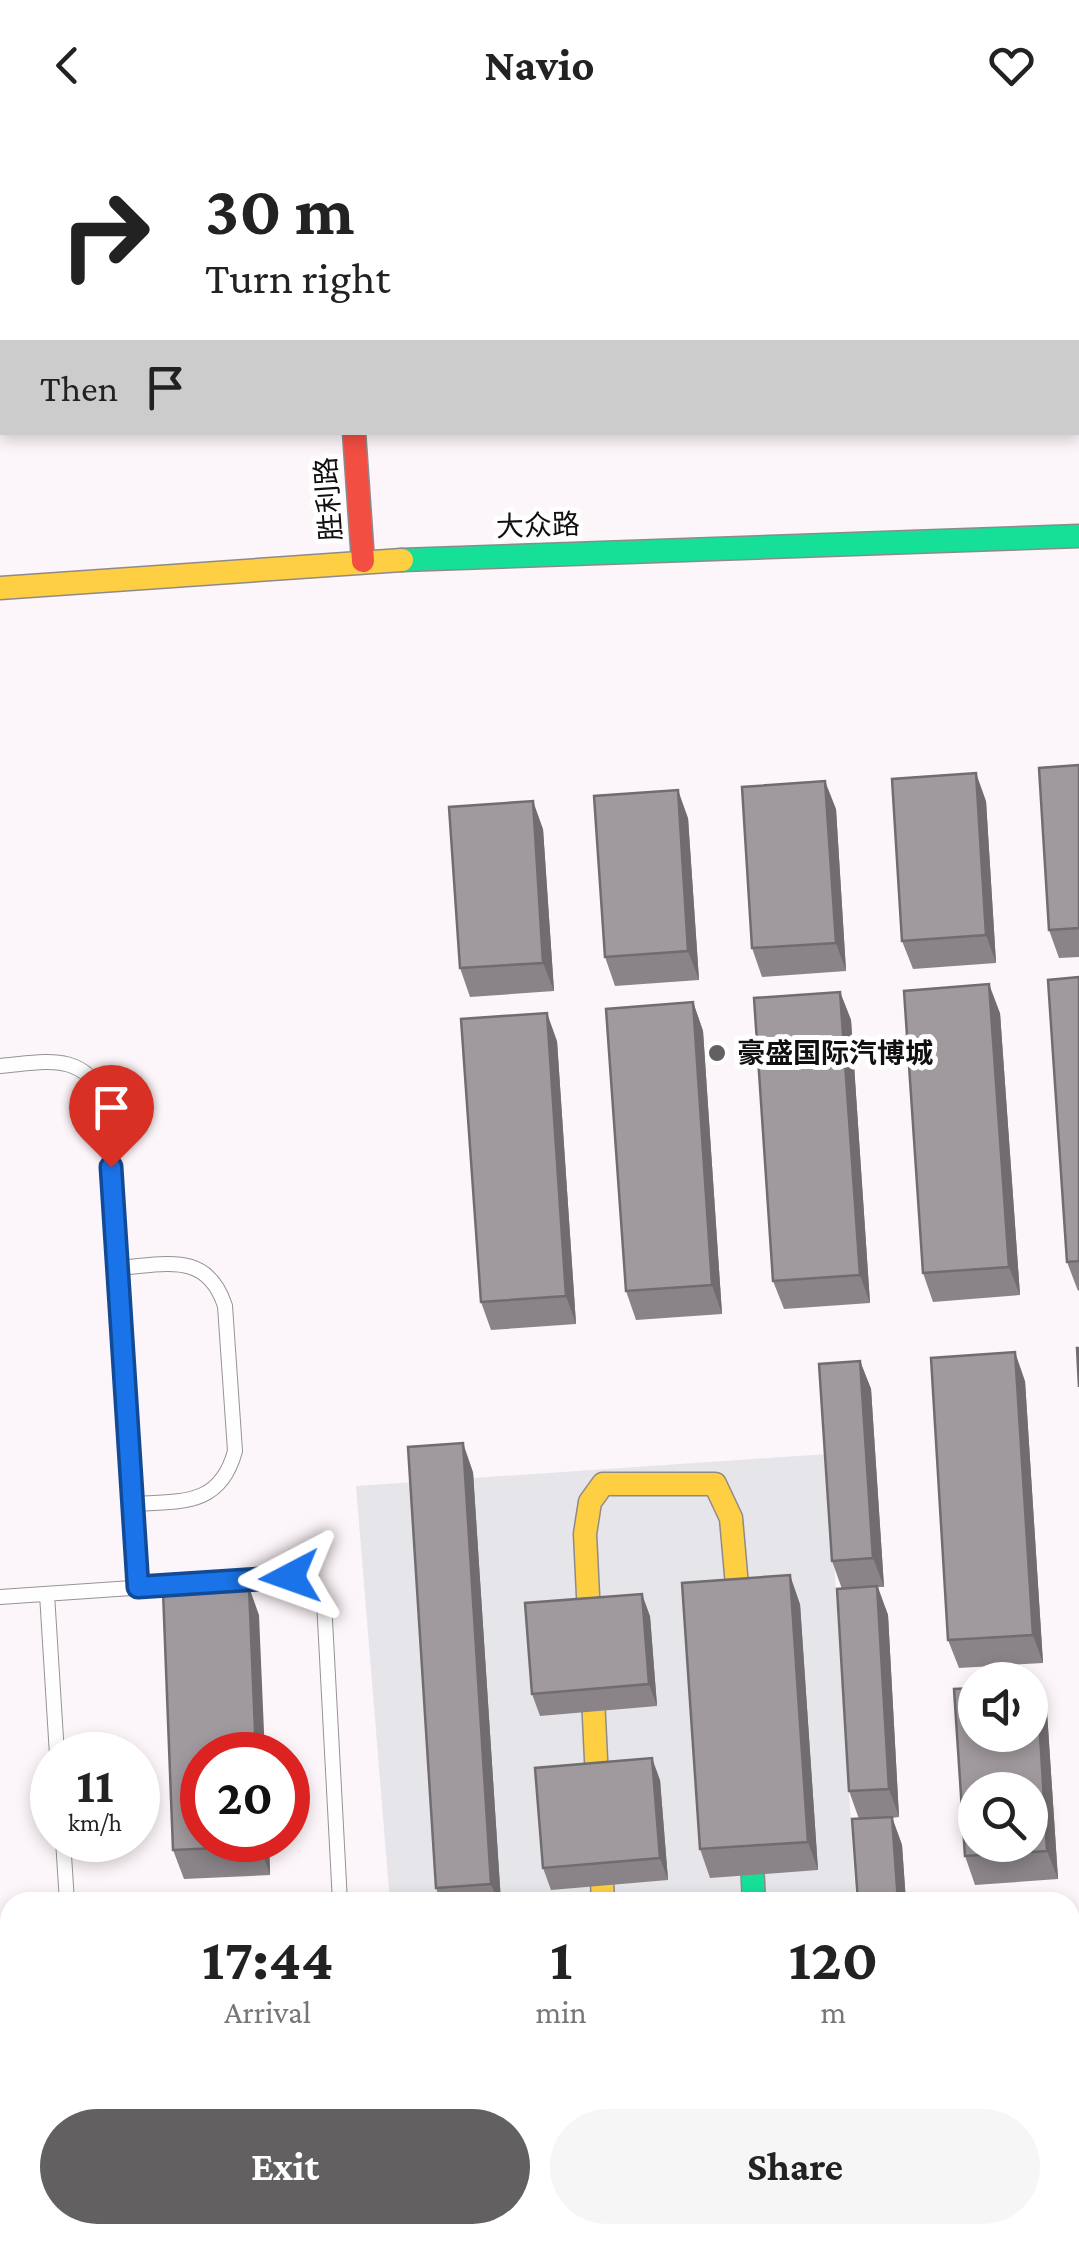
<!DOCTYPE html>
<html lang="en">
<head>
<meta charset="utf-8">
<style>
  body { margin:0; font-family:"Crimson Pro","Noto Sans SC",serif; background:#f6f6f6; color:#222; height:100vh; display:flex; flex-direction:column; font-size:38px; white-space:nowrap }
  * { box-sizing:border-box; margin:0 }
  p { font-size:32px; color:#767676 }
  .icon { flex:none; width:55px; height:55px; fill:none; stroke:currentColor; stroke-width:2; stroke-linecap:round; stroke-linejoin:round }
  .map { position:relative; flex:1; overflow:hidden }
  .side { position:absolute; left:0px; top:1762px; width:1080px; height:352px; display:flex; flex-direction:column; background:#fff; border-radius:30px 30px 0 0; box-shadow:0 5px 15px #0003 }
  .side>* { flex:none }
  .top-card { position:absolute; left:0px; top:0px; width:1080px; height:305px; box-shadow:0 5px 15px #0003; background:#fff; color:#222; overflow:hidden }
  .tools { position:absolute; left:958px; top:1532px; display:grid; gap:20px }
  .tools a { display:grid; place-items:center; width:90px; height:90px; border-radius:50%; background:#fff; box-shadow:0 5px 15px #0003; font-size:50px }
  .speed { position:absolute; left:30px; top:1602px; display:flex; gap:20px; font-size:50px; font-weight:700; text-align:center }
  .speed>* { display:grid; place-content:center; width:130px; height:130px; border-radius:50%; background:#fff; box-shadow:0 5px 15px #0003; line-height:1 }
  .speed small { font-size:25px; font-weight:400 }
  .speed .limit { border:15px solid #d22; background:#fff; color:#111 }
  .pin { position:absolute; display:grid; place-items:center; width:85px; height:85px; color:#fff; margin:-102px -42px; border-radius:50% 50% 50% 0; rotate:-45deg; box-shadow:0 0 10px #0007 }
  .pin .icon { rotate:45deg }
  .me { position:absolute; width:110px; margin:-55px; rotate:266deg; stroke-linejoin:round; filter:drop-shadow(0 0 8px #0008) }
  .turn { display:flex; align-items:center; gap:35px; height:210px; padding:0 40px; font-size:45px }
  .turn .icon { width:130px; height:130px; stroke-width:2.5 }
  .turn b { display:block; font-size:70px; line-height:85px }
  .then { display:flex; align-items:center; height:95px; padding:0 40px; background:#0003; gap:20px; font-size:38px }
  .eta { display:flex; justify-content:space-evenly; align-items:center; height:170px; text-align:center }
  .eta b { font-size:60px; font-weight:700; line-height:70px }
  .cta { display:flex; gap:20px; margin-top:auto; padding:20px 40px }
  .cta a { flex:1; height:115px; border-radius:60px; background:#636062; color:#fff; font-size:40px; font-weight:700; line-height:115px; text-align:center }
  .cta a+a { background:#f6f6f6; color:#222 }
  header { display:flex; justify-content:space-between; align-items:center; height:130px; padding:0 40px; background:#fff; font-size:45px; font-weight:700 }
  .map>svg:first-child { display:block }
  .industrial { fill:#e6e5ea }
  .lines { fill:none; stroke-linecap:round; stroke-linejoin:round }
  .lane-casing { stroke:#969395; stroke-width:16 }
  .street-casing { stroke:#969395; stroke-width:30 }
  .fast-casing { stroke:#8d8a8c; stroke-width:25 }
  .slow-casing { stroke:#8d8a8c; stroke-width:25 }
  .jam-casing { stroke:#8d8a8c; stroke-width:25 }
  .lane { stroke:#fffefe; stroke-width:14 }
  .street { stroke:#fffefe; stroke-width:28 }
  .fast { stroke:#16e098; stroke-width:22 }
  .slow { stroke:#ffcf43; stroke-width:22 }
  .jam { stroke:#f24e42; stroke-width:22 }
  .wall { fill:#8a8488 }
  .shaded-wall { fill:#706c6f }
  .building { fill:#a09a9e; stroke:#706c6f; stroke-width:2.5; fill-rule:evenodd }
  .route-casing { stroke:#114b97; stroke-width:25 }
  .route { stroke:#1a73e8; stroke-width:18 }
  .poi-dot { fill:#636062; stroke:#fff; stroke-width:4 }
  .labels { text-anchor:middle; stroke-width:10; stroke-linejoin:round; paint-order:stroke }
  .street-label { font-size:28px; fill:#101010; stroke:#fff }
  .poi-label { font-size:28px; font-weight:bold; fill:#101010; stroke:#fff; text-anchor:start }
</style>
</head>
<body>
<header><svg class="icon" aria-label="back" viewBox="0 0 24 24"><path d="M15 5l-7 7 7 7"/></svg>Navio<svg class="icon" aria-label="heart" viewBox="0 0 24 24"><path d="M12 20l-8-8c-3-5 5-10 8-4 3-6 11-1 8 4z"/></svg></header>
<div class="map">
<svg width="1079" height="2114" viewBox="0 0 1079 2114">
  <rect width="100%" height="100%" fill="#fcf5f9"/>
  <path class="industrial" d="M827 1324 856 1772H390L356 1356Z
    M417 2105H771L698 2114H418Z"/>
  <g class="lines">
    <g class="lane-casing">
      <path id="lane" d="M823 0V2
        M996 0V2
        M667 2V0
        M0 936C47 932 81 921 106 969L138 1457
        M117 1138C164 1135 207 1120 225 1176L235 1321C220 1377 181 1371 132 1374
        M47 1464 57 1625
        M0 1467 291 1447C307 1451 316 1455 324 1471L340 1772
        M63 1710 67 1772
        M0 2028 10 2027
        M128 2105 129 2114"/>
    </g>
    <g class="street-casing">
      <path id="street" d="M538 0V2
        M693 2 738 0
        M619 2105V2114
        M670 2105 671 2114"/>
    </g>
    <g class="fast-casing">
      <path id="fast" d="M333 0V2
        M402 430 1079 406
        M750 1694 754 1772"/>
    </g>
    <g class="slow-casing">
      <path id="slow" d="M0 458 402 430
        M603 1772 585 1404 590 1372 603 1354H715L731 1388 741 1501"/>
    </g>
    <g class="jam-casing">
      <path id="jam" d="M354 302 363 431"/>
    </g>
    <use href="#lane" class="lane"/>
    <use href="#street" class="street"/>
    <use href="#fast" class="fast"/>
    <use href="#slow" class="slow"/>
    <use href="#jam" class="jam"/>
  </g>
  <path class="wall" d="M1079 0V161L1078 157V2Z
    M1079 635V827L1059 828 1049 800Z
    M986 671 996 833 913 839 902 811Z
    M836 679 846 841 762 847 752 818Z
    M688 688 699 850 615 856 605 827Z
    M543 699 554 861 470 867 460 838Z
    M1079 847V1160L1078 1161 1067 1132Z
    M840 862 851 890 870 1173 784 1179 773 1151Z
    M693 872 703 901 722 1184 636 1190 626 1161Z
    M1000 883 1020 1165 933 1172 923 1143Z
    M557 911 576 1194 491 1200 481 1172Z
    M860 1231 871 1259 884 1457H878L888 1485 899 1687 892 1688 902 1715 906 1772H858L859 1689 849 1661 842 1459 832 1431Z
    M1025 1251 1043 1533 959 1538 948 1510Z
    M473 1342 501 1772H441L436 1758Z
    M800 1474 818 1740 710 1748 700 1719Z
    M259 1485 202 1710H269L270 1745 184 1749 173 1720Z
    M650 1486 657 1576 540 1586 532 1564Z
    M1047 1582 1058 1749 975 1755 965 1726Z
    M660 1650 668 1750 551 1760 543 1738Z"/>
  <path class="shaded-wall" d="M976 643 986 671 996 833 986 805Z
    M825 651 836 679 846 841 836 813Z
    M678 660 688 688 699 850 688 821Z
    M533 671 543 699 554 861 543 833Z
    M989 854 1000 883 1020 1165 1009 1137Z
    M840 862 851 890 870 1173 860 1145Z
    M693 872 703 901 722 1184 712 1155Z
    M547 883 557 911 576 1194 566 1166Z
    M1015 1222 1025 1251 1043 1533 1033 1505Z
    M860 1231 871 1259 884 1457 873 1428Z
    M463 1313 473 1342 501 1772H498L491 1754Z
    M790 1445 800 1474 818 1740 808 1712Z
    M877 1456 888 1485 899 1687 889 1659Z
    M249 1457 259 1485 265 1625H256Z
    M642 1464 650 1486 657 1576 649 1554Z
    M1037 1554 1047 1582 1058 1749 1047 1721Z
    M652 1628 660 1650 668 1750 660 1728Z
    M892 1687 902 1715 906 1772H898Z
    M260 1710H269L270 1745 260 1716Z"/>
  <path class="building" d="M388 0H459V2H388Z
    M569 0H620V2H569Z
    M721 0H772V2H721Z
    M894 0H945V2H894Z
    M1064 0H1079V136H1078V2H1064Z
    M1079 635V798L1049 800 1039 638Z
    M976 643 986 805 902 811 892 649Z
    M825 651 836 813 752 818 742 657Z
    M678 660 688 821 605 827 594 666Z
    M533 671 543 833 460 838 449 677Z
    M1079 847V1131L1067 1132 1048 850Z
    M989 854 1009 1137 923 1143 904 861Z
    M840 862 860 1145 773 1151 754 868Z
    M693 872 712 1155 626 1161 606 879Z
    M547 883 566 1166 481 1172 461 889Z
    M1077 1218H1079V1257Z
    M1015 1222 1033 1505 948 1510 931 1228Z
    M860 1231 873 1428 832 1431 819 1234Z
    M463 1313 491 1754 436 1758 408 1317Z
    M790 1445 808 1712 700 1719 682 1453Z
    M877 1456 889 1659 849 1661 837 1459Z
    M249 1457 256 1625H202V1710H260V1716L173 1720 163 1461Z
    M642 1464 649 1554 532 1564 525 1473Z
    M1030 1554H1037L1047 1721 965 1726 954 1559 975 1558V1605H1030ZM975 1660H1030V1715H975Z
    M652 1628 660 1728 543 1738 535 1638Z
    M892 1687 898 1772H858L852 1689Z"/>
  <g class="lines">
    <g class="route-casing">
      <path id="route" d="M111 1037 138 1457 290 1447"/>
    </g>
    <use href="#route" class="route"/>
  </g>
  <circle class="poi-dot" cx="717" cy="923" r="10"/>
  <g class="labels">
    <g class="street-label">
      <text transform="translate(328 369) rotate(-94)" y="10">胜利路</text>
      <text transform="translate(538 395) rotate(-2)" y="10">大众路</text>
    </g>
    <g class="poi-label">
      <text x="737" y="933">豪盛国际汽博城</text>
    </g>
  </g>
</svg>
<div class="tools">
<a><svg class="icon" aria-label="sound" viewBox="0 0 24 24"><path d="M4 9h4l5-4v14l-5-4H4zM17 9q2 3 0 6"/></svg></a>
<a><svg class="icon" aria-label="search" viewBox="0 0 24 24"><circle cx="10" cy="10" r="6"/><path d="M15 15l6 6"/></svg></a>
</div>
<div class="speed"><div>11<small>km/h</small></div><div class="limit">20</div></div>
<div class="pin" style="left:111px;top:1037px;background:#d93025"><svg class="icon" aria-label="arrive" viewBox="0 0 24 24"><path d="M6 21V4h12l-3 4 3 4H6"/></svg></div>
<svg class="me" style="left:290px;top:1447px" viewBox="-20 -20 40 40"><path d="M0-17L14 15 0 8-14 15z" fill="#1a73e8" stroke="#fff" stroke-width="4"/></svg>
<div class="top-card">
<div class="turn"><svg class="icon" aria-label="right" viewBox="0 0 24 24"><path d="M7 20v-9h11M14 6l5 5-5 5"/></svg><div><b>30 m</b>Turn right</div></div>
<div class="then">Then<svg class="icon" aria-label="arrive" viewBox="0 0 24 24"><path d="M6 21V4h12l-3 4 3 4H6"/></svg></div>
</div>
<section class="side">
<div class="eta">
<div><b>17:44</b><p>Arrival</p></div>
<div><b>1</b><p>min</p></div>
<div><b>120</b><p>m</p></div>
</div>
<div class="cta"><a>Exit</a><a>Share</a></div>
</section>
</div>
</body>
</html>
